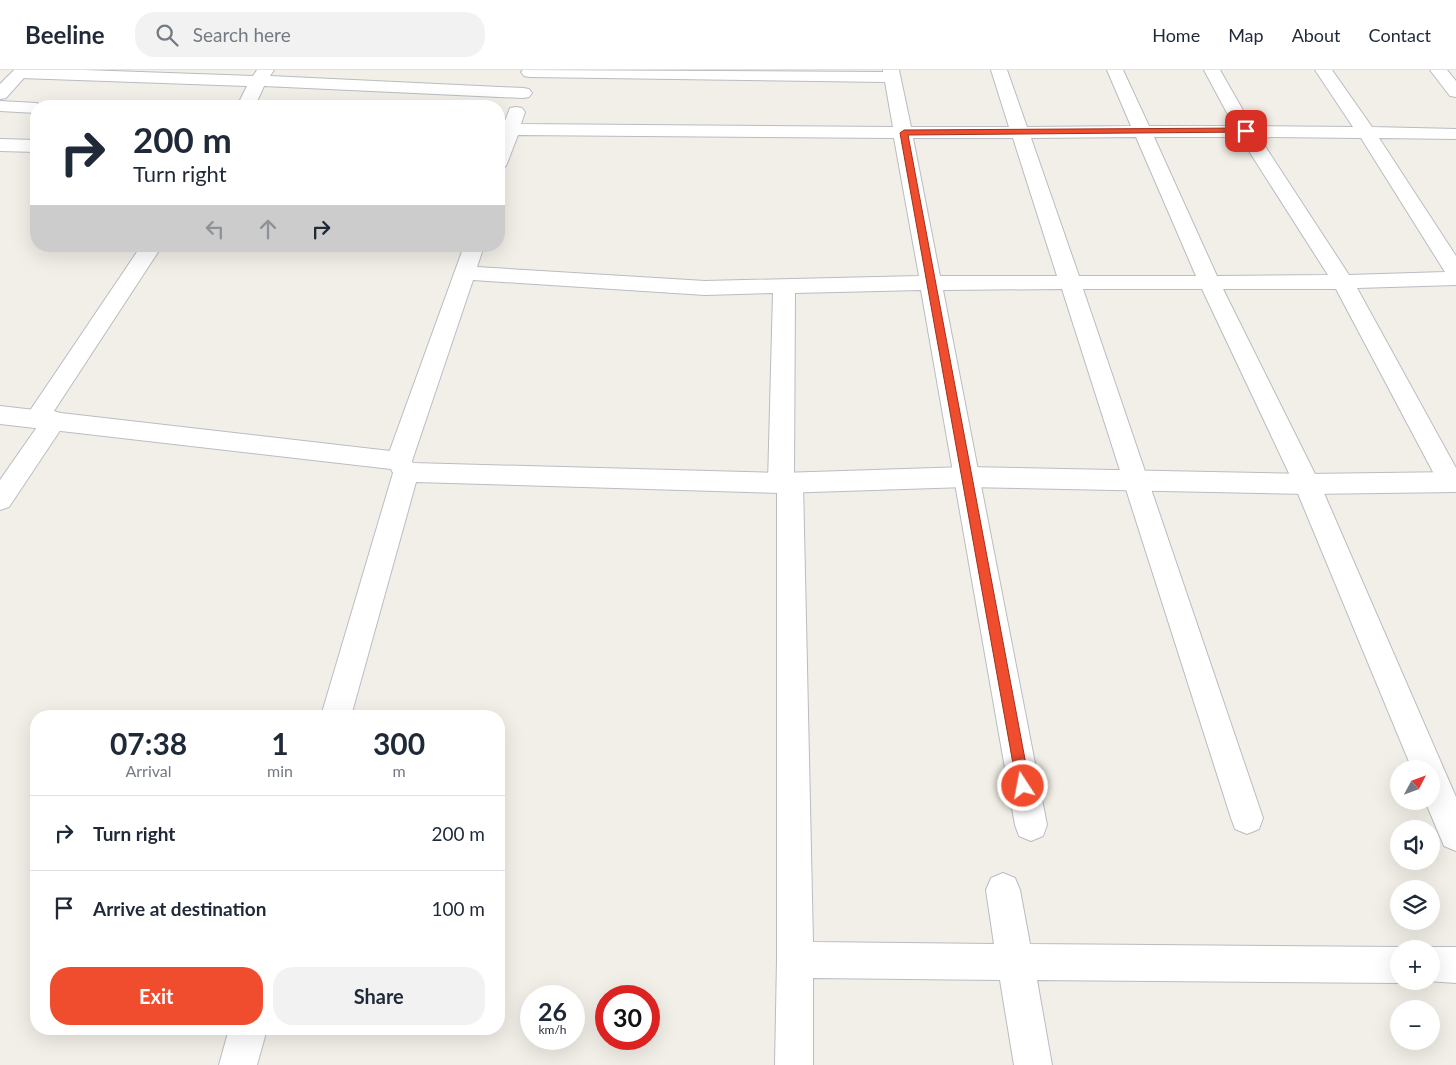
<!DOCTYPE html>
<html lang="en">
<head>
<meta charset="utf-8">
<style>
  body { margin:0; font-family:Lato,sans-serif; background:#f2f2f3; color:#1f2937; height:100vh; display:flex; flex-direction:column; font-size:19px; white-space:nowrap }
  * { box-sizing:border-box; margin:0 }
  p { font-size:16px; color:#747a83 }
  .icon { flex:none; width:28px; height:28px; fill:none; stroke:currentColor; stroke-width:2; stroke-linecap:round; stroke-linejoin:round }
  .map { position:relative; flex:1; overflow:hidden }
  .drawer { position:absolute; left:30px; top:640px; width:475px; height:325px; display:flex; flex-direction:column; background:#fff; border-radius:20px; box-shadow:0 5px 20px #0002 }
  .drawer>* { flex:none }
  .banner { position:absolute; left:30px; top:30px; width:475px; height:152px; border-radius:20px; box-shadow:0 5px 20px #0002; background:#fff; color:#1f2937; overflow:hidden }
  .needle { width:32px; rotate:49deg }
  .fabs { position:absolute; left:1390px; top:690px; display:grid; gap:10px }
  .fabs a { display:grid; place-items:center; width:50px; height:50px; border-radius:50%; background:#fff; box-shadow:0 5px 20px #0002; font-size:25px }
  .speed { position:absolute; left:520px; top:915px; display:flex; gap:10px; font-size:25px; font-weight:700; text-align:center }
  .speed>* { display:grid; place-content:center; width:65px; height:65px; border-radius:50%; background:#fff; box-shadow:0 5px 20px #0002; line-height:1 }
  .speed small { font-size:12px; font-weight:400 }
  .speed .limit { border:8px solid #d22; background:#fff; color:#111 }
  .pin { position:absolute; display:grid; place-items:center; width:42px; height:42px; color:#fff; margin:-21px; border-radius:10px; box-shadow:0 2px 8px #0006 }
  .me { position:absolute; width:55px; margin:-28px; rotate:349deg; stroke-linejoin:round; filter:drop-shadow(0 0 4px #0008) }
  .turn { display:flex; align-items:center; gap:18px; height:105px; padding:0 20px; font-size:22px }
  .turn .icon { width:65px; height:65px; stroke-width:2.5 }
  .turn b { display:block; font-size:35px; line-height:42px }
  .lanes { display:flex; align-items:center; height:48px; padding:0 20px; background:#0003; justify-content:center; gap:25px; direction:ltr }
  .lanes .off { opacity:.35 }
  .eta { display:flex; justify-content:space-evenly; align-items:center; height:85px; text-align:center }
  .eta b { font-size:30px; font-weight:700; line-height:35px }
  .primary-button { display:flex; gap:10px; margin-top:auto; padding:10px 20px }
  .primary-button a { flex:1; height:58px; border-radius:20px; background:#f04d2e; color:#fff; font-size:20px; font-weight:700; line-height:58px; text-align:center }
  .primary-button a+a { background:#f2f2f3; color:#1f2937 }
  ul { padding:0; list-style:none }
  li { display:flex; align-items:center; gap:15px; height:75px; padding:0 20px; border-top:1px solid #e0e1e3 }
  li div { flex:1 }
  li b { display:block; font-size:19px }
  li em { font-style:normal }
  header { display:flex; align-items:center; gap:30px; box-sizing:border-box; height:70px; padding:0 25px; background:#fff; border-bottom:1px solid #e0e1e3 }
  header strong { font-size:24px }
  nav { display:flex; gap:28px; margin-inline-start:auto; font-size:18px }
  .search { width:350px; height:45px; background:#f2f2f3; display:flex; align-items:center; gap:12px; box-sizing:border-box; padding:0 18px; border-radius:20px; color:#747a83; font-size:19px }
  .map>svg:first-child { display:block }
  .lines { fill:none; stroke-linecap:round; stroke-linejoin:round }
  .street-casing { stroke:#b9bcc1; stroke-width:2 }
  .secondary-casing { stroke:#babdc3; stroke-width:2 }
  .street { fill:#fff; fill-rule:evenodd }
  .secondary { fill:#fff; fill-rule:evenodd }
  .route { fill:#f04d2e; stroke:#9c321e }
</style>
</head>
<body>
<header>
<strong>Beeline</strong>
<div class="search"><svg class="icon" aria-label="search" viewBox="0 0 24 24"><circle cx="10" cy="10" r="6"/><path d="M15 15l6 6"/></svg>Search here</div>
<nav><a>Home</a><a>Map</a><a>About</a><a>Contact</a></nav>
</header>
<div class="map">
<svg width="1456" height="995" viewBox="0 0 1456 995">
  <rect width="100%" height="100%" fill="#f1efe7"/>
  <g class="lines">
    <g class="street-casing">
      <path id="street" d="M15 0H84L253 6 257 0H274L270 6 523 18 529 19 532 23 529 27 523 28 264 16 255 36H237L247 16 21 8 15 7 12 3Z
        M523 0 883 2V0H899L911 57H1009L991 0H1007L1027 57 1131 56 1107 0H1123L1149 56H1234L1204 0H1220L1252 56 1353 57 1315 0H1332L1372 57 1456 59V69L1379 68 1456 186V215L1357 218 1456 398V420L1451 422 1442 419 1336 219H1223L1320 414 1456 727V781L1444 776 1425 731H1431V699H1412L1294 414 1202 219H1083L1263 748 1259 759 1247 764 1235 759 1231 748 1062 219 943 220 1047 755 1043 766 1031 771 1019 766 1015 755 921 220 795 223 794 404 799 406 803 413 813 872 994 874 986 820 991 808 1003 803 1015 808 1020 820 1030 874 1399 877 1403 879H1399V911H1403L1399 913 1037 910 1052 995H1014L1000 910 813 908V995H775L777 890V422L772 420 768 413 773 223 705 225 473 210 412 391 408 398 399 400 390 398 386 391 464 176H484L477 197 705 211 919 206 894 68 518 65 506 96 499 98V66L510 38 516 37 522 38 525 42 521 54 893 57 885 12 530 7 524 6 521 2ZM1136 67 1196 206H1079L1031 68ZM1154 67H1240L1328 205 1217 206ZM1259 67 1361 68 1445 202 1349 205ZM913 68H1013L1057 206H940Z
        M1430 0H1447L1456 11V27L1450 26Z
        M0 31 36 33 44 36H36V43L0 41Z
        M0 69 36 70V82L0 81Z
        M141 176H162L54 341 63 344 66 350 63 356 9 437 0 440V410L37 357 28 354 25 348Z
        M1431 877H1456V913L1427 911H1431V879H1427Z"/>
    </g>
    <g class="secondary-casing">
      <path id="secondary" d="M14 0H31L6 28 0 29V14Z
        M0 336 399 382 408 384 413 393 781 403 966 397 1307 404 1456 402V422L1307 424 966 417 781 423 416 412 351 646H321L393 403 391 399 0 354Z
        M229 959H267L257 995H219Z"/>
    </g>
    <use href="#street" class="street"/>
    <use href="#secondary" class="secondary"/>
  </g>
  <path class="route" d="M1246 58 1250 61 1249 62 908 65 1030 716 1028 721 1023 723 1019 721 1017 716 900 63 904 60Z"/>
</svg>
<div class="fabs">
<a><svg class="needle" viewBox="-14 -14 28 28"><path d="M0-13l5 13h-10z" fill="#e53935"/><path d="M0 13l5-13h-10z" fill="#747a83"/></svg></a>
<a><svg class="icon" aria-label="sound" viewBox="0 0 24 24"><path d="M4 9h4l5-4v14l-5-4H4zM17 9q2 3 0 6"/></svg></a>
<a><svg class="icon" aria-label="layers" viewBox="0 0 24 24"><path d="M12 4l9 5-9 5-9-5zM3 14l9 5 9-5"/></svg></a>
<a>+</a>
<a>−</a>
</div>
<div class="speed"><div>26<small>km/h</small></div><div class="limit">30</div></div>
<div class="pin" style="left:1246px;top:61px;background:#d93025"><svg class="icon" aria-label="arrive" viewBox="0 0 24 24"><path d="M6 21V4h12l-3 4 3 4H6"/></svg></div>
<svg class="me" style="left:1023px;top:716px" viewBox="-20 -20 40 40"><circle r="17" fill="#f04d2e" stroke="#fff" stroke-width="3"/><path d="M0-11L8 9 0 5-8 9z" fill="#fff"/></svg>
<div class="banner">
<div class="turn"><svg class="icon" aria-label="right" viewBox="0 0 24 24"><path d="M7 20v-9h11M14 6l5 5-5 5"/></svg><div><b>200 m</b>Turn right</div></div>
<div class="lanes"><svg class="icon off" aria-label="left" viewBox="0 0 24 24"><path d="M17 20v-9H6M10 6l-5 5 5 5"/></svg><svg class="icon off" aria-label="ahead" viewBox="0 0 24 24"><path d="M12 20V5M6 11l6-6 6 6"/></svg><svg class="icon" aria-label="right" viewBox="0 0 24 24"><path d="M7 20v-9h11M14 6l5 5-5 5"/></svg></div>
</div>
<section class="drawer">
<div class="eta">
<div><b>07:38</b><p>Arrival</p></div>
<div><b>1</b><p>min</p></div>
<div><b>300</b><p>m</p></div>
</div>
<ul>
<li><svg class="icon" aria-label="right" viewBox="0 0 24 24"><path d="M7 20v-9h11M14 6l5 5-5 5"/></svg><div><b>Turn right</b></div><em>200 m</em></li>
<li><svg class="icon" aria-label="arrive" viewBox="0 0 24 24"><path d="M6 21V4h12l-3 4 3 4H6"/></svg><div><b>Arrive at destination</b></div><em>100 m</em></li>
</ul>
<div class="primary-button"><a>Exit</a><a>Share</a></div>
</section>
</div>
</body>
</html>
